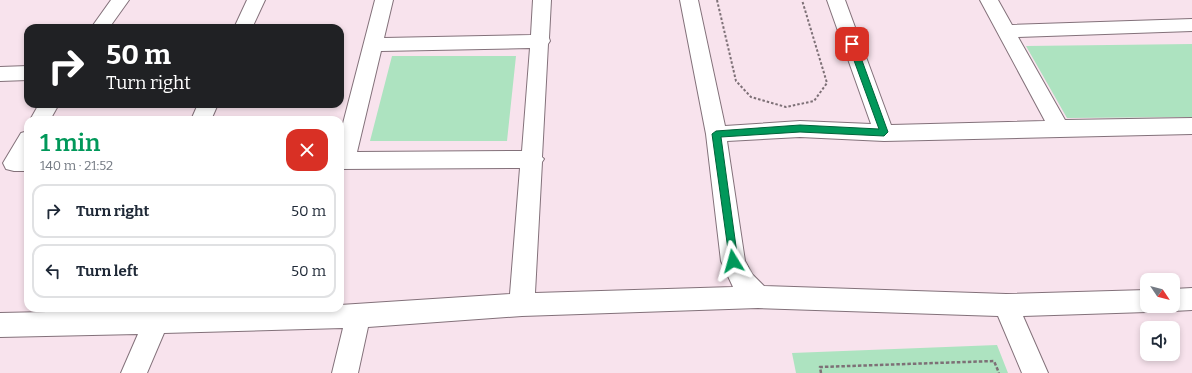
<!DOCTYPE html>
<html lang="en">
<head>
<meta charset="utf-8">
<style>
  body { margin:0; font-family:Bitter,serif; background:#f2f2f3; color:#1f2937; height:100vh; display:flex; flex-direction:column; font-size:15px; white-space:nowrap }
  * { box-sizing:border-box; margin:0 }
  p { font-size:13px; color:#747a83 }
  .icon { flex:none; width:22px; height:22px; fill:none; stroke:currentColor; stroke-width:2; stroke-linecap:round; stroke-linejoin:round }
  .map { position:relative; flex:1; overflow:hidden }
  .sheet { position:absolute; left:24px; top:116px; width:320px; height:196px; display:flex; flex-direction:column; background:#fff; border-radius:12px; box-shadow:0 2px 6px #0003 }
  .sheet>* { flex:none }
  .banner { position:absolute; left:24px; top:24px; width:320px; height:84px; border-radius:12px; box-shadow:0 2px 6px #0003; background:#202124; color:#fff; overflow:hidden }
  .needle { width:26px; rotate:125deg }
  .tools { position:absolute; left:1140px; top:273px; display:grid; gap:8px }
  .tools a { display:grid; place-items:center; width:40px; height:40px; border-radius:8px; background:#fff; box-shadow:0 2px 6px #0003; font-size:20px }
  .pin { position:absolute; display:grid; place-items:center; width:34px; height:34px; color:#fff; margin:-17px; border-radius:8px; box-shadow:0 2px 6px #0006 }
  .me { position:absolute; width:44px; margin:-22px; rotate:352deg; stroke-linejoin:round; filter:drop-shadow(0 0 3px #0008) }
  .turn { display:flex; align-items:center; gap:14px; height:84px; padding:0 16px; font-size:18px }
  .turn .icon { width:52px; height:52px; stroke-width:2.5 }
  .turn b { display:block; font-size:28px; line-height:34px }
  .round { display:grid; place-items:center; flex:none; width:42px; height:42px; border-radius:12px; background:#f2f2f3 }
  .summary { display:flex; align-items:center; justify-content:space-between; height:68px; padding:0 16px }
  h1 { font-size:24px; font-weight:600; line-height:30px; color:#01985a }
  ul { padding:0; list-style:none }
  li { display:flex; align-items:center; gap:12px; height:54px; margin:0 8px 6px; padding:0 8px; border:2px solid #e0e1e3; border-radius:12px }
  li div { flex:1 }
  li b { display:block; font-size:15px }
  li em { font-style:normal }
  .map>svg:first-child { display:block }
  .green { fill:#ade3c0 }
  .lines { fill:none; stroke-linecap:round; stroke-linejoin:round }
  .minor-casing { stroke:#83717a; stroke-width:2 }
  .path-far1 { stroke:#7d7076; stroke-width:2; stroke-dasharray:2.5 2; stroke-linecap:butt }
  .path { stroke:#7d7076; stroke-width:2.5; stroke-dasharray:3.5 2; stroke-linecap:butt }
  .minor { fill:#fff; fill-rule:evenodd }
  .route { fill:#01985a; stroke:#01633a }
</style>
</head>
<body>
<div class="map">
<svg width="1192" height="373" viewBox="0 0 1192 373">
  <rect width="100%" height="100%" fill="#f8e3ed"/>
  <path class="green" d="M1192 44V117L1067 118 1026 46Z
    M392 56H516L507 141H370Z
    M997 345 1008 373H796L792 353Z"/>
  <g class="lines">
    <g class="minor-casing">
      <path id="minor" d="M111 0H129L109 28H91Z
        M247 0H265L252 28H234Z
        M375 0H393L384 38 531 35 533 0H551L549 38 550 41 548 44 542 157 544 159 542 162 535 293 733 287 721 261 706 134 680 0H698L725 126 800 121 871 124 827 0H845L891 125 1045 121 980 0H998L1012 25 1192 19V31L1018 37 1065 120 1192 118V134L884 141 800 137 727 141 745 261 752 274 764 286 1006 294 1147 290V306H1157L1156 309 1147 312 1023 316 1048 373H1022L998 316 758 308 522 316 368 327 358 373H332L343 328 164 333 147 373H121L138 334 0 337V313L234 308H340V305L510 294 520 168 340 169V135ZM530 48 522 151 357 152 381 51Z
        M28 66V80L0 81V67Z
        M39 104H59L50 120H30Z
        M198 104H218L211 120H191Z
        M28 131V171H14L6 169 3 163 21 133Z
        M1192 288V310L1173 311 1164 308 1163 306H1173V289Z"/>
    </g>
    <path class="path-far1" d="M717 0 736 81 751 97 786 107 814 101 827 83 802 0"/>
    <path class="path" d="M821 373 820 367 994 361 999 373"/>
    <use href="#minor" class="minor"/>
  </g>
  <path class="route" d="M849 42H852L856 44 888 132 884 136 800 132 721 137 738 261 737 264 733 265 730 264 712 134 716 131 800 125 879 129 848 44Z"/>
</svg>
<div class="tools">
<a><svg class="needle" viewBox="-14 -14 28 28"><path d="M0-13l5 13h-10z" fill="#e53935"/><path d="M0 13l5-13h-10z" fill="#747a83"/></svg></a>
<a><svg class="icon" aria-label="sound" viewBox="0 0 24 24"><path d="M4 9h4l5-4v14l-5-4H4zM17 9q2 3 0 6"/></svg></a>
</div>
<div class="pin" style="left:852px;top:44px;background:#d93025"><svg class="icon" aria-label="arrive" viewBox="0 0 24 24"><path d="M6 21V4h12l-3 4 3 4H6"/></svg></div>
<svg class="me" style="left:733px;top:261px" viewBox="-20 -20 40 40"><path d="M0-17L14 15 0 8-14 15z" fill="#01985a" stroke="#fff" stroke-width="4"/></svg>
<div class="banner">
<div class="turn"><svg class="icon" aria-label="right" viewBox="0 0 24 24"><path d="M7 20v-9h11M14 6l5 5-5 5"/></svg><div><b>50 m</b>Turn right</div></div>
</div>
<section class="sheet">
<div class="summary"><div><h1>1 min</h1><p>140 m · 21:52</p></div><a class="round" style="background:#d93025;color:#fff"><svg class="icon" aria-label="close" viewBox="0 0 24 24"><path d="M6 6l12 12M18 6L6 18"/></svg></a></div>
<ul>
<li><svg class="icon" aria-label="right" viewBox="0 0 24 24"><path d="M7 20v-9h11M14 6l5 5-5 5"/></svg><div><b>Turn right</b></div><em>50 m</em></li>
<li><svg class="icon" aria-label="left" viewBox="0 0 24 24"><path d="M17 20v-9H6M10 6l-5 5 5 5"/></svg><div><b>Turn left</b></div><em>50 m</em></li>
</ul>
</section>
</div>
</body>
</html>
